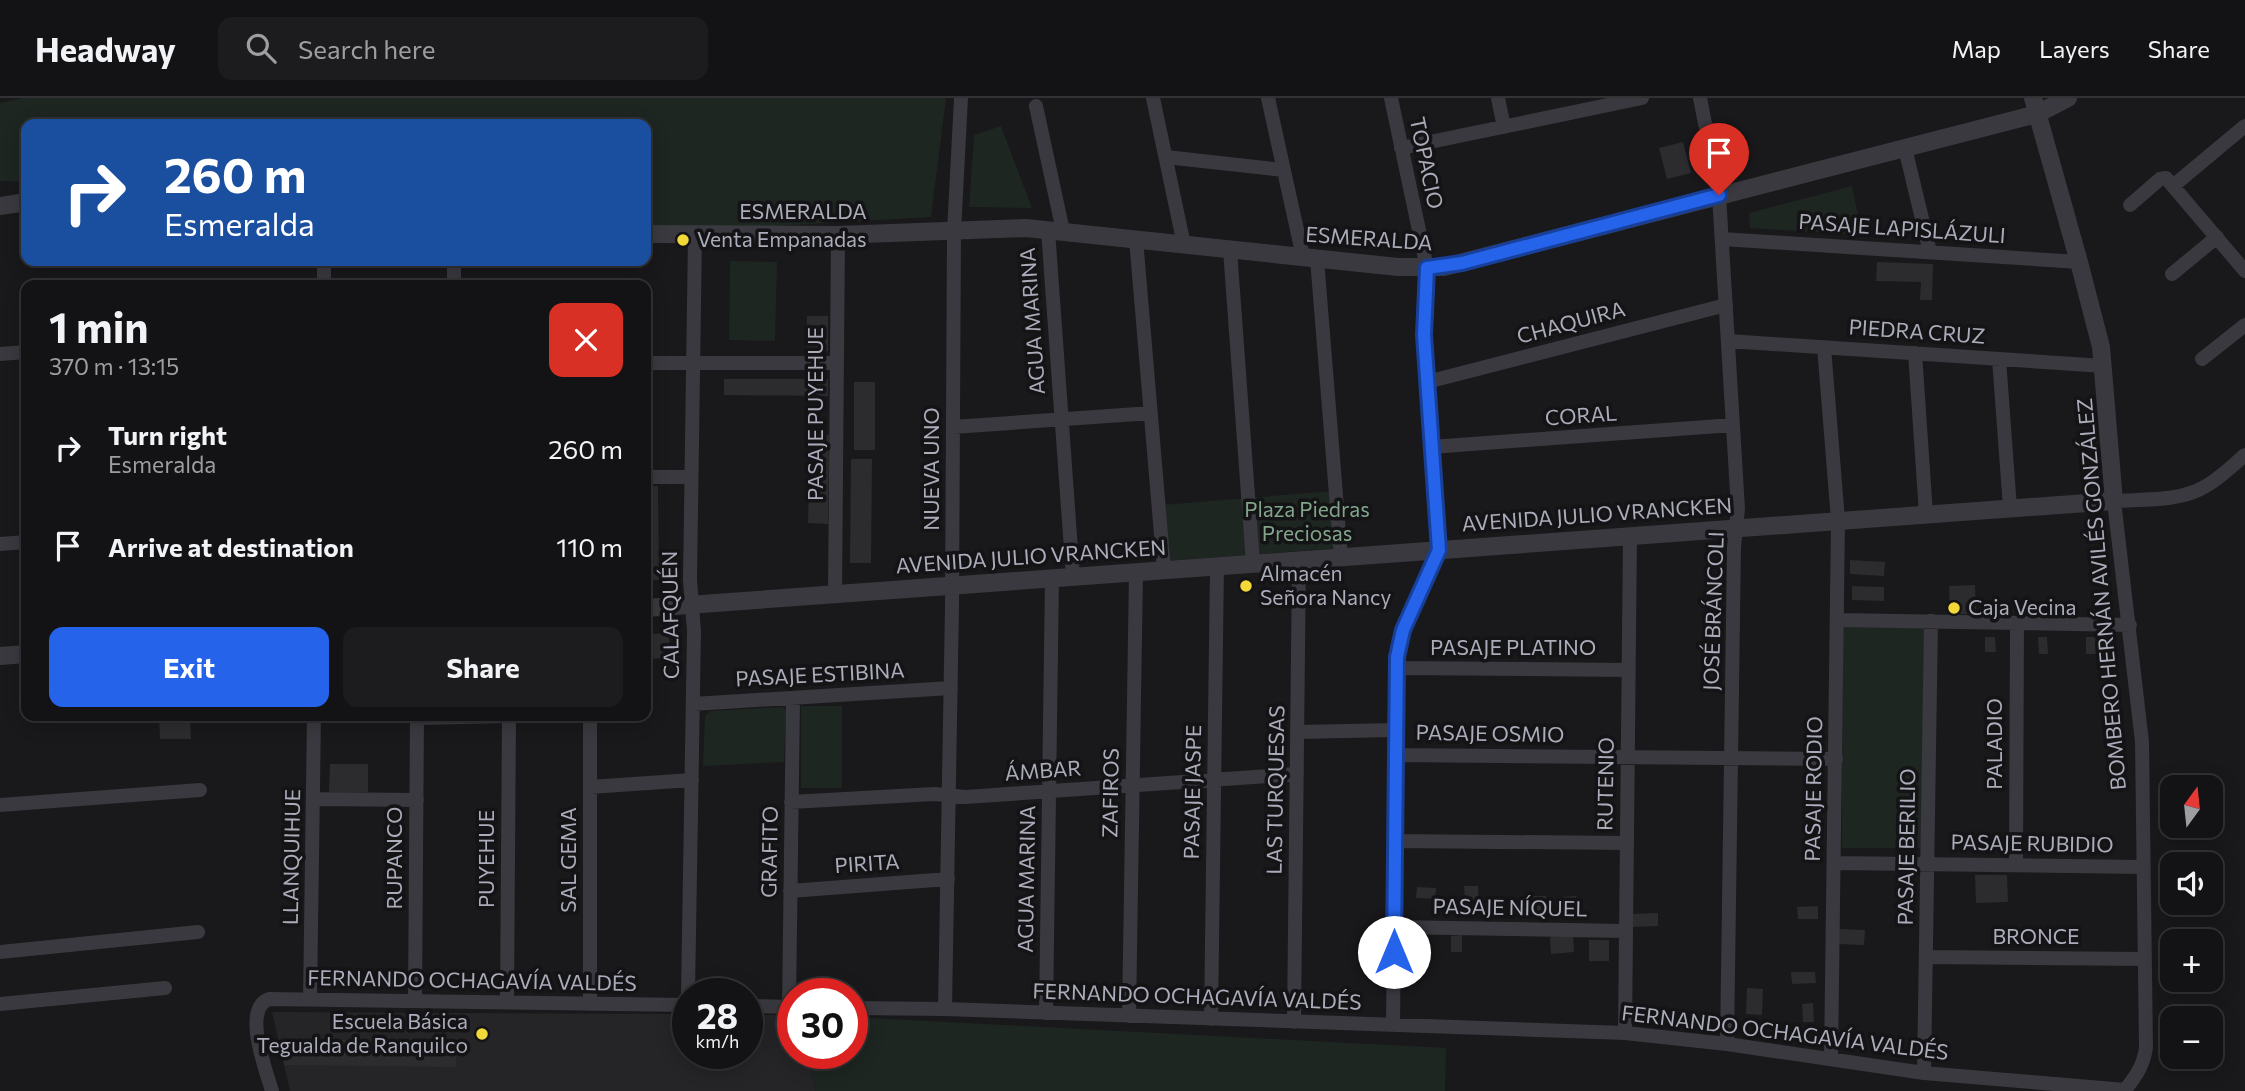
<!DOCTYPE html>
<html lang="en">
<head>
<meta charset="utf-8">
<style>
  body { margin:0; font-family:Commissioner,sans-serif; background:#1c1b1d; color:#f1f3f6; height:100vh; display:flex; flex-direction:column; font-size:26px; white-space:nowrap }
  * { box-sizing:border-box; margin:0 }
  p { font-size:23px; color:#9d9ea0 }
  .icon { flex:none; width:38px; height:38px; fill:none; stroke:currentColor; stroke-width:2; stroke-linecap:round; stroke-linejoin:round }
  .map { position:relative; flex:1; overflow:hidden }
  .sheet { position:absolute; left:21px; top:182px; width:630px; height:441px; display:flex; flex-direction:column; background:#131214; border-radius:14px; box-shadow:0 4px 18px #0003,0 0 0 2px #323234 }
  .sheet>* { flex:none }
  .guide { position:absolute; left:21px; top:21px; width:630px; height:147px; border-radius:14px; box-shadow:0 4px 18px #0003,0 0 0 2px #323234; background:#1a4fa0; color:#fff; overflow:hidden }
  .needle { width:46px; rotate:15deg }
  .controls { position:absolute; left:2160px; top:677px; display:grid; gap:14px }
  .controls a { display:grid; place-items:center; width:63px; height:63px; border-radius:14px; background:#131214; box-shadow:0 4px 18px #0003,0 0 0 2px #323234; font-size:35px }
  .speed { position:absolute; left:672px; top:880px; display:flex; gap:14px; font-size:35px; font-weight:700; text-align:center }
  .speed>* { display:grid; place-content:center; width:91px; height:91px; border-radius:50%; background:#131214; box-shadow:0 4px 18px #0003,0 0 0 2px #323234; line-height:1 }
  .speed small { font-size:18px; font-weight:400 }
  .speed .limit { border:10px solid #d22; background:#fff; color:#111 }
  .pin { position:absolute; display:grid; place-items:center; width:60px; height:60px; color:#fff; margin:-72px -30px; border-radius:50% 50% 50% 0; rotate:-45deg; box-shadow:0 0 7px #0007 }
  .pin .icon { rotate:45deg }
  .me { position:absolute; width:77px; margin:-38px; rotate:0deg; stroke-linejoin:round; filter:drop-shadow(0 0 5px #0008) }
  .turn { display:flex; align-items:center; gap:24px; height:147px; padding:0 28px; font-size:32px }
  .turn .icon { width:91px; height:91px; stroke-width:2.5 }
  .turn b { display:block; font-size:49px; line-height:60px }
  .round { display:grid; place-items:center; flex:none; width:74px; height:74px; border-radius:14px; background:#1c1b1d }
  .summary { display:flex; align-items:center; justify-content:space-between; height:119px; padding:0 28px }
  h1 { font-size:42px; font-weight:700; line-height:52px }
  .primary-button { display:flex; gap:14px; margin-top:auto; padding:14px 28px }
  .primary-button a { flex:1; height:80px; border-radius:14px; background:#2563eb; color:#fff; font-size:28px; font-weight:700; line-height:80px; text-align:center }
  .primary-button a+a { background:#1c1b1d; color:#f1f3f6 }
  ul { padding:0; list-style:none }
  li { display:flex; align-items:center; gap:21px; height:98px; padding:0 28px }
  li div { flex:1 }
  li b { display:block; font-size:26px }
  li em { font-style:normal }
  header { display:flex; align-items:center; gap:42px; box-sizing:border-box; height:98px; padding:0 35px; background:#131214; border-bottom:2px solid #323234 }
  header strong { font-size:33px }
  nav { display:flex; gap:38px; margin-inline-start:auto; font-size:24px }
  .search { width:490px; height:63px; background:#1c1b1d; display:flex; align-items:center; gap:18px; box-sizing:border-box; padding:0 24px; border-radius:14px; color:#9d9ea0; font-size:26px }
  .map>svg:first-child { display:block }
  .built { fill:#252427 }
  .green { fill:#1e2621 }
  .building { fill:#2c2b2e }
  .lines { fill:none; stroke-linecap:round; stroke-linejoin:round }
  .minor { stroke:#39393f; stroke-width:14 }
  .tertiary { stroke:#39393f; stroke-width:18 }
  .route-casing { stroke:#184099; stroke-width:18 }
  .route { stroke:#2563eb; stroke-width:12 }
  .poi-dot { fill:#f2d838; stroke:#141315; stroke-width:2.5 }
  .labels { text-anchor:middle; stroke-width:7; stroke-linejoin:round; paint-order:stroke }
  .street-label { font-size:21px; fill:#abacba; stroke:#141315 }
  .poi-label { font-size:21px; fill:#abacba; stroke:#141315; text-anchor:start }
  .park-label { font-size:21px; fill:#82a58b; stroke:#141315 }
</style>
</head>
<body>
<header>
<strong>Headway</strong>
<div class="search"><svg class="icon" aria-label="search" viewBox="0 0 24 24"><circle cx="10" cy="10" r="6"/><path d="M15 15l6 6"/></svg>Search here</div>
<nav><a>Map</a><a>Layers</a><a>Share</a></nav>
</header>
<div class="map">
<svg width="2245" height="993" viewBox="0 0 2245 993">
  <rect width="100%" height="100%" fill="#19181a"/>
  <path class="built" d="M272 914 688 916V956H747V917H793V956H807L816 993H290Z"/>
  <path class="green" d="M23 0H946L931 119 687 133 646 131V26H26V84L0 83V5Z
    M1001 28 1032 110 969 109 974 37Z
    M1852 88 1862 137 1750 130 1749 115Z
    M730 163 777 164 775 243 729 242Z
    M1332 393 1339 450 1166 463 1162 407Z
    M1842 527H1924L1923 750H1842Z
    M801 608H842V690H801Z
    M782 609 786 612 784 664 703 668 705 618 710 613Z
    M852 919 1446 950 1445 993H816L807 956H852Z"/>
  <path class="building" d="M1683 44 1691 75 1667 81 1659 50Z
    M1877 164 1933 166 1932 202H1920L1921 184 1876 183Z
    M807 218H828V253H807Z
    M724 281H828V298L724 297Z
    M854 284H875V352H854Z
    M810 337H829L828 426 808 425Z
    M851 361H872L871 465H850Z
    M646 388H658L659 482H646Z
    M1850 462 1885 464 1884 478 1850 476Z
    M1251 482 1252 492 1241 493 1240 484Z
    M1975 487 1976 516H1950L1949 488Z
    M1852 488 1884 489V503L1852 502Z
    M669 535 670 560 649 561 648 536Z
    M1985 539H1995L1996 554H1985Z
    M2038 539H2047L2048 556H2039Z
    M2086 539H2097V556H2086Z
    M66 618H87V623L67 624Z
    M159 618H190L191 641H160Z
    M330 666H368V694H329Z
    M2064 740 2065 755H2052L2051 741Z
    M1975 777H2007L2008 804 1976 805Z
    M1464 788H1478L1479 814 1466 815Z
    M1417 789 1436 790 1435 801 1416 800Z
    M1533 798H1546V817H1533Z
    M1576 798 1577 818H1563V799Z
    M1818 808V821H1798L1797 809Z
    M1658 815V828L1632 829 1631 816Z
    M1838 831 1865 832 1864 847 1837 846Z
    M1462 837V854H1451V838Z
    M1573 838 1574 854 1551 856 1550 839Z
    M1589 842H1609V863H1589Z
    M1791 874H1815L1816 885 1792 886Z
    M1747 890 1763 891 1762 917 1746 916Z
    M1813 905 1814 924H1803L1802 906Z
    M285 941 456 944V969L284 967Z"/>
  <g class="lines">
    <path class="minor" d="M1153 0 1184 147
      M1268 0 1303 159
      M1391 0 1427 170 1424 237 1439 451 1403 532 1397 559 1393 927
      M1498 0 1504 29
      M1700 0 1719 97 1738 411 1734 449 1727 946
      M1036 8 1063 133
      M1401 50 1642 0
      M1905 50 1930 154
      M1166 59 1283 72
      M2173 88 2245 28
      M2130 107 2160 81 2166 80 2245 173
      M1048 132 1073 479
      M1136 141 1164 472
      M1722 141 2079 164
      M1230 152 1253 465
      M1317 161 1341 459
      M2172 176 2217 139
      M324 187V163
      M454 187V163
      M1728 243 2104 268
      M1824 249 1838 422 1831 961
      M1915 255 1926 416
      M0 256 26 254
      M1999 261 2010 410
      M2202 261 2245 227
      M646 265H837
      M1427 284 1726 207
      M953 329 1151 315
      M1431 349 1733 327
      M646 379H691
      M0 446 26 444
      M835 496 838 137
      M1837 522 2130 527
      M1396 570 1628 572
      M693 606 951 590
      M417 620 508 618
      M1297 634 1395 632
      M1395 657 1836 661
      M590 689 692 682
      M314 701 417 702
      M791 704 934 696 966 699 1297 676
      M0 707 200 692
      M1395 743 1627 745
      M1834 765 2144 769
      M2016 767 2017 525
      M790 793 948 781
      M1394 829 1626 833
      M0 854 198 834
      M1926 859 2145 861
      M688 896 694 533 690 482 695 136
      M310 901 314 618
      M415 903 417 618
      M507 904 509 618
      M0 906 165 890
      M590 906V618
      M747 908 793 909
      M789 909 793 600
      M852 910 945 911 1625 935 1727 946 1924 975 2125 992C2136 978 2144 967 2146 949L2142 644 2114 403C2144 401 2180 404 2206 388 2220 380 2233 367 2245 357
      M945 911 952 508 954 134 961 0
      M1046 915 1052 480
      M1129 918 1136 474
      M1211 921 1217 468
      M1294 924 1299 462
      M1625 935 1630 437
      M1924 975 1931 523
      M272 993C266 972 242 911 269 901L688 907"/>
    <path class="tertiary" d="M0 108 26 104
      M646 136 838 137 1026 130 1398 169H1444L2037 16 2068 0
      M646 510 2114 403 2101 249 2079 164 2033 0
      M0 558 26 556"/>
  </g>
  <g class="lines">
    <g class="route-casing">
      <path id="route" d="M1394 854 1397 559 1403 532 1439 452 1424 237 1427 170 1462 165 1719 97"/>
    </g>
    <use href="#route" class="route"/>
  </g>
  <g class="poi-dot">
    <circle cx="683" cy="142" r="7"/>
    <circle cx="1246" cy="488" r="7"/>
    <circle cx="1954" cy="510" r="7"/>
    <circle cx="482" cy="936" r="7"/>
  </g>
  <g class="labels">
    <g class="street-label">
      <text transform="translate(1426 65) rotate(78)" y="7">TOPACIO</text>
      <text x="803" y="121">ESMERALDA</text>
      <text transform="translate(1902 131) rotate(4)" y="7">PASAJE LAPISLÁZULI</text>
      <text transform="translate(1369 141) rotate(4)" y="7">ESMERALDA</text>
      <text transform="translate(1033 223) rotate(-94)" y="7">AGUA MARINA</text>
      <text transform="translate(1571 225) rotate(-15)" y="7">CHAQUIRA</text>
      <text transform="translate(1917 234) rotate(4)" y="7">PIEDRA CRUZ</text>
      <text transform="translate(816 316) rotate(-90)" y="7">PASAJE PUYEHUE</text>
      <text transform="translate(1581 318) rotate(-4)" y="7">CORAL</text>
      <text transform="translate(932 371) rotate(-90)" y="7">NUEVA UNO</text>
      <text transform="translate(1597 417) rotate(-4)" y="7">AVENIDA JULIO VRANCKEN</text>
      <text transform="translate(1031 459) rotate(-4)" y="7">AVENIDA JULIO VRANCKEN</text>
      <text transform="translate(2102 496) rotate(-95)" y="7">BOMBERO HERNÁN AVILÉS GONZÁLEZ</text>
      <text transform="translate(1714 513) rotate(-88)" y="7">JOSÉ BRÁNCOLI</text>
      <text transform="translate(671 517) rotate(-91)" y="7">CALAFQUÉN</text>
      <text x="1513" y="557">PASAJE PLATINO</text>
      <text transform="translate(820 577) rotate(-3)" y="7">PASAJE ESTIBINA</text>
      <text transform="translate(1490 636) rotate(1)" y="7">PASAJE OSMIO</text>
      <text transform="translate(1995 646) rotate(-90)" y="7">PALADIO</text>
      <text transform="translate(1043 673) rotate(-4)" y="7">ÁMBAR</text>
      <text transform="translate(1606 686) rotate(-89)" y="7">RUTENIO</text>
      <text transform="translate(1814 691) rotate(-89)" y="7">PASAJE RODIO</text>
      <text transform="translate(1276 692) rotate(-89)" y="7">LAS TURQUESAS</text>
      <text transform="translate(1193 694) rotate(-89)" y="7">PASAJE JASPE</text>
      <text transform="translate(1111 695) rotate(-89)" y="7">ZAFIROS</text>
      <text transform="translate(2032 746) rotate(1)" y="7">PASAJE RUBIDIO</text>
      <text transform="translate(1907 749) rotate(-89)" y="7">PASAJE BERILIO</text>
      <text transform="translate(770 754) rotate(-89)" y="7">GRAFITO</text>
      <text transform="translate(292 759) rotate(-89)" y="7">LLANQUIHUE</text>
      <text transform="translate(395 760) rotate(-90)" y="7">RUPANCO</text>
      <text transform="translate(487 761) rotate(-90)" y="7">PUYEHUE</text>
      <text transform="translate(569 762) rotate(-90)" y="7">SAL GEMA</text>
      <text transform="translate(867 766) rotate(-4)" y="7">PIRITA</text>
      <text transform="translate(1027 781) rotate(-89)" y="7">AGUA MARINA</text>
      <text transform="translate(1510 810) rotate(1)" y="7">PASAJE NÍQUEL</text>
      <text x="2036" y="846">BRONCE</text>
      <text transform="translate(472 883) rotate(1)" y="7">FERNANDO OCHAGAVÍA VALDÉS</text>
      <text transform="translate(1197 899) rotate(2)" y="7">FERNANDO OCHAGAVÍA VALDÉS</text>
      <text transform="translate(1785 935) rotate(7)" y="7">FERNANDO OCHAGAVÍA VALDÉS</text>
    </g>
    <g class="poi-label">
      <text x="697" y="149">Venta Empanadas</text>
      <text x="1260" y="483">Almacén<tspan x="1260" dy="24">Señora Nancy</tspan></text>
      <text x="1968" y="517">Caja Vecina</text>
      <text x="468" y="931" text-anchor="end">Escuela Básica<tspan x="468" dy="24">Tegualda de Ranquilco</tspan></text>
    </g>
    <g class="park-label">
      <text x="1307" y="419">Plaza Piedras<tspan x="1307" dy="24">Preciosas</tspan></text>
    </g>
  </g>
</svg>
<div class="controls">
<a><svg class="needle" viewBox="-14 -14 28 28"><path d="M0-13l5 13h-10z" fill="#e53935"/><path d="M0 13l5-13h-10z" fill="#9d9ea0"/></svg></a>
<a><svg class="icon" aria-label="sound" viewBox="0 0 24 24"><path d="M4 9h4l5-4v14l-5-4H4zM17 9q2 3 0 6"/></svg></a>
<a>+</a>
<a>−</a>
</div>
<div class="speed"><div>28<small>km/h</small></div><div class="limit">30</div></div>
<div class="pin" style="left:1719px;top:97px;background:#d93025"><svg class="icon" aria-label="arrive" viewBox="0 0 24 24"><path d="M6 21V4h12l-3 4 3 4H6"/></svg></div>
<svg class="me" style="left:1394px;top:854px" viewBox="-20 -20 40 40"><circle r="19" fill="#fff"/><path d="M0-13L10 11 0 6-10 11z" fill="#2563eb"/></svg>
<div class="guide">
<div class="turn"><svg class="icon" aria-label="right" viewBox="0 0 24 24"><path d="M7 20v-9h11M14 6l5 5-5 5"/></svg><div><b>260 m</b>Esmeralda</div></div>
</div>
<section class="sheet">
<div class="summary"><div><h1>1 min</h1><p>370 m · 13:15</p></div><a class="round" style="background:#d93025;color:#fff"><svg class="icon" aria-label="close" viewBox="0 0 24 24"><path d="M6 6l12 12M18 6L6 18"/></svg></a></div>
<ul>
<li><svg class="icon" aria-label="right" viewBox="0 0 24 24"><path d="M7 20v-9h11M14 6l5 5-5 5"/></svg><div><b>Turn right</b><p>Esmeralda</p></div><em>260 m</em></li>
<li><svg class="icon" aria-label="arrive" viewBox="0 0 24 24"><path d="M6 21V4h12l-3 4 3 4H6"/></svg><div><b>Arrive at destination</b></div><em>110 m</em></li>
</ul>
<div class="primary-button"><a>Exit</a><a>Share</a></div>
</section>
</div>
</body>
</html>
